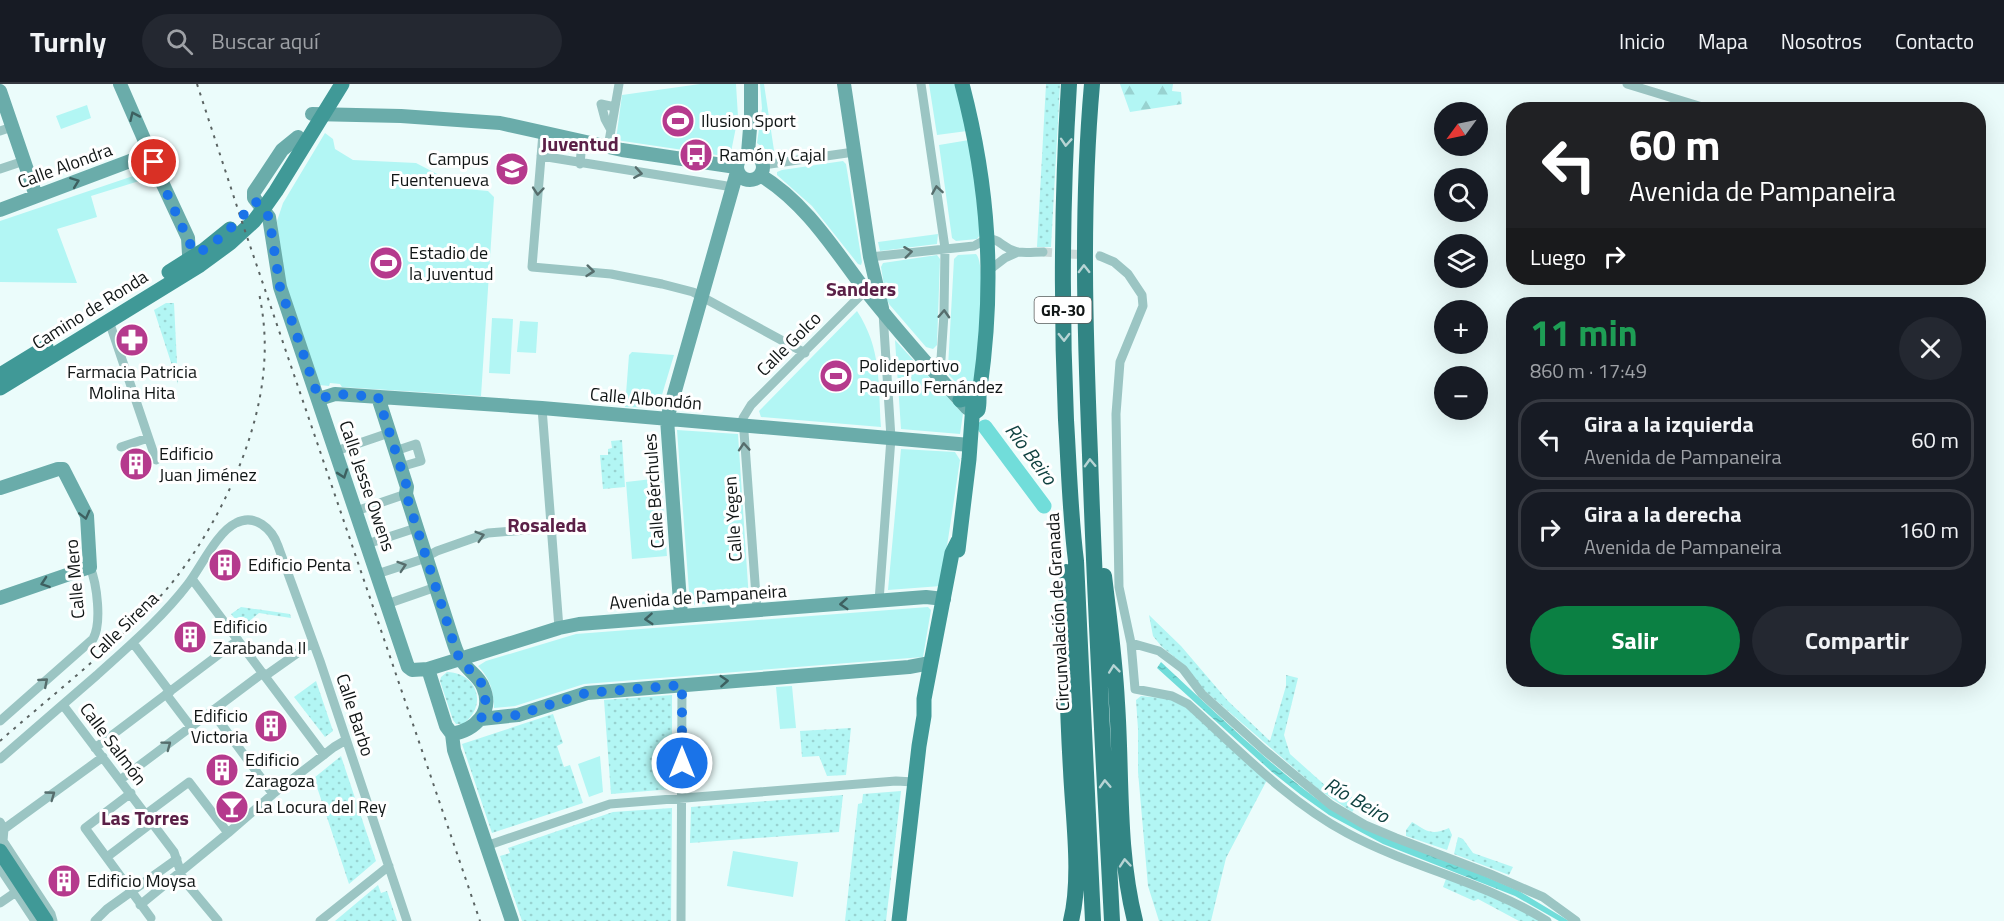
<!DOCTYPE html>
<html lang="es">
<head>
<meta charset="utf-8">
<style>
  body { margin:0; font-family:"Titillium Web",sans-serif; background:#242831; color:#f1f3f6; height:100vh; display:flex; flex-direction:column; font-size:22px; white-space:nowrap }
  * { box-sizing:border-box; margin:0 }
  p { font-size:20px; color:#9ea1a6 }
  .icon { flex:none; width:33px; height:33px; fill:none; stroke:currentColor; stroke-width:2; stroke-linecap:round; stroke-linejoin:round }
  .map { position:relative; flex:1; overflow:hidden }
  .details { position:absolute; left:1506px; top:213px; width:480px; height:390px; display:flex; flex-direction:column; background:#171b24; border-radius:24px; box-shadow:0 6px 24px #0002 }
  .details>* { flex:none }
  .top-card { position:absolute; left:1506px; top:18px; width:480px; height:183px; border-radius:24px; box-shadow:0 6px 24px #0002; background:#202124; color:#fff; overflow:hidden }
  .needle { width:39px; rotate:237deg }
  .controls { position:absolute; left:1434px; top:18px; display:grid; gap:12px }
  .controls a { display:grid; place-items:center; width:54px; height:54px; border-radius:50%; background:#171b24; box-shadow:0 6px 24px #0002; font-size:30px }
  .pin { position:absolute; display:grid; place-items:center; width:51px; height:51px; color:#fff; margin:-26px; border:3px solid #fff; border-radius:50%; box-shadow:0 2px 6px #0007 }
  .me { position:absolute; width:66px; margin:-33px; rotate:0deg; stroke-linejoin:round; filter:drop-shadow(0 0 4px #0008) }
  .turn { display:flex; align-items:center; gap:21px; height:126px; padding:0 24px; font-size:27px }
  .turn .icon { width:78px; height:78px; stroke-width:2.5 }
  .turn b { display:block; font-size:42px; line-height:51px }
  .then { display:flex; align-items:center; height:57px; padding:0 24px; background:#0003; gap:12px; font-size:22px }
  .round { display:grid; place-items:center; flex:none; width:63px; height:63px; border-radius:32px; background:#242831 }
  .overview { display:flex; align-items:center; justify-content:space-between; height:102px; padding:0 24px }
  h1 { font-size:36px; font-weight:700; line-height:45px; color:#1e9e55 }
  .cta { display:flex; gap:12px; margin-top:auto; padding:12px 24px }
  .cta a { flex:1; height:69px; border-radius:36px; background:#0b8043; color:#fff; font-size:24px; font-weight:700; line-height:69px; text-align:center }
  .cta a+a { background:#242831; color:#f1f3f6 }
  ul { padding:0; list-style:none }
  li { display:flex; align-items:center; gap:18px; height:81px; margin:0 12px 9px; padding:0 12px; border:3px solid #363941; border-radius:24px }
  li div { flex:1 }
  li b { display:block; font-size:22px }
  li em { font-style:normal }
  header { display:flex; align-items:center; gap:36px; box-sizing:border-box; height:84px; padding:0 30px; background:#171b24; border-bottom:2px solid #363941 }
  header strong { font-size:28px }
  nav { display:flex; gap:33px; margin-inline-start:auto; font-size:21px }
  .search { width:420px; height:54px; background:#242831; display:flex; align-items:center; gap:15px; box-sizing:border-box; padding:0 21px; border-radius:33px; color:#9ea1a6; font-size:22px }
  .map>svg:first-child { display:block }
  .grass { fill:url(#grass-dots) }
  .forest { fill:url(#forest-firs) }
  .park { fill:#b2f6f4 }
  .water { fill:url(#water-ripples) }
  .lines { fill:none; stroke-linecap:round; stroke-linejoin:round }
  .river { stroke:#71ddda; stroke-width:15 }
  .street-tunnel { stroke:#cad9d8; stroke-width:9; stroke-dasharray:9 4.5; stroke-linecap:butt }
  .street { stroke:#9bc5c3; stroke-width:9 }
  .secondary { stroke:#6aacaa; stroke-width:14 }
  .primary { stroke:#409997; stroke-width:15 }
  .highway { stroke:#328584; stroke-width:16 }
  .rail { stroke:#5b6463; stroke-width:2; stroke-dasharray:3 6; stroke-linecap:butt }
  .oneway { stroke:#3d6060 }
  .oneway2 { stroke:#b7d4d4 }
  .oneway3 { stroke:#566d6c }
  .route { stroke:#1a73e8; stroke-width:10; stroke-dasharray:0 18 }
  .labels { text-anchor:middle; stroke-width:6; stroke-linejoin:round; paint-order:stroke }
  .shield { fill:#fff; stroke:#585b5b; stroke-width:1.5 }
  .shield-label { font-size:16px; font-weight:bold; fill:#101515 }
  .poi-label { font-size:18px; fill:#101515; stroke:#fff; text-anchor:start }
  .street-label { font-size:18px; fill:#101515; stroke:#fff }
  .neighbourhood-label { font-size:20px; font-weight:bold; fill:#5b2047; stroke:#fff }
  .water-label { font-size:20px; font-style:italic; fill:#104241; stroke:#fff }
</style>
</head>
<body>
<header>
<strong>Turnly</strong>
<div class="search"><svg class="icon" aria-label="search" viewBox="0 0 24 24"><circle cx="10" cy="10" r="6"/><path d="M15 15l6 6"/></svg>Buscar aquí</div>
<nav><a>Inicio</a><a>Mapa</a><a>Nosotros</a><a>Contacto</a></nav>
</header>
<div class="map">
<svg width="2004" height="837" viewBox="0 0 2004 837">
  <defs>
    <pattern id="grass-dots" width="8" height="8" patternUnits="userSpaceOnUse" patternTransform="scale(1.5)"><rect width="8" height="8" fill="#b2f6f4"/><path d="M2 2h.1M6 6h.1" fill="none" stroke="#98d2d0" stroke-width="1.8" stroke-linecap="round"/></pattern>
    <pattern id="forest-firs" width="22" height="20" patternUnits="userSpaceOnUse" patternTransform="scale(1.5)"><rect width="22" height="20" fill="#b2f6f4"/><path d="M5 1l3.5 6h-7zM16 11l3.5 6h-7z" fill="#98d2d0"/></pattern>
    <pattern id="water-ripples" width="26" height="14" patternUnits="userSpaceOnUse" patternTransform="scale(1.5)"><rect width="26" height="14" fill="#71ddda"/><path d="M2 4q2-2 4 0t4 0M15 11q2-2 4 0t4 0" fill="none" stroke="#61bdba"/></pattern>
  </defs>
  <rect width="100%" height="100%" fill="#ebfcfb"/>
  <path class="grass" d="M1046 0H1060L1051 163H1037Z
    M166 219H174L178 300 154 226Z
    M622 356 625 403 603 405 600 371H608V365L612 364 611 357Z
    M241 523 290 530 291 534 259 529 248 538 244 533 238 538 231 530Z
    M1149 531 1181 562 1228 617 1270 657 1286 602V591L1298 594 1284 651 1290 670 1337 712 1363 714 1352 728 1318 705 1205 607 1183 580 1162 563 1153 552Z
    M447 588C478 589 488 622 463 640H456L453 636 440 597 441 593Z
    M316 597 333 647 325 653 294 613Z
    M672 611V705L611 710 604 616Z
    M1141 612 1171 615 1186 622 1268 694 1226 774 1211 837H1159L1148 802 1138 688V645L1136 616Z
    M553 630 563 659 557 662 564 683 570 681 583 719 492 749 462 660Z
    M851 644 846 691 827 692 819 672 802 673 800 647Z
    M341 672 376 777 349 800 314 694Z
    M901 707 886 837H845L858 720 862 719 863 710Z
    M843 711 839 748 690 759 691 723Z
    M672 724 671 837H522L500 772 510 769 508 764 613 728Z
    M1412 738C1427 747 1431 752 1449 744L1452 751 1447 766 1406 752V746Z
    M1458 753 1463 755 1473 769 1513 783 1509 791 1454 770Z
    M1447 792 1543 837H1519L1478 815 1474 817 1443 803Z
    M378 801 381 809 387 807 397 837H335Z"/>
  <path class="forest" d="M1120 0H1173L1172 7 1181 8 1182 20 1130 28Z"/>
  <path class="park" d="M700 0H736L738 33 730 73 616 56 622 11Z
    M760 0H764L775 73 757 59 762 24Z
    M929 0H956L967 47 937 51Z
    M87 21 91 34 61 45 56 32Z
    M325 49 333 55 335 65 353 76 416 79 466 105 488 107 494 113 481 312 342 303 340 300 330 299 329 302 319 301 283 195 277 137 283 119Z
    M969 56 976 106 980 151 977 155 956 157 952 154 939 61Z
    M843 77 846 80 862 178 861 181 858 180 812 122 777 91V88L782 86Z
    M145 88 152 93 91 112 97 133 57 145 77 199 0 198V137Z
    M938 150 937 160 880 167 878 158Z
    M976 170C988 182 976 280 974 302L970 307 965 308 949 291 948 283 954 175 958 171Z
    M937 171 940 175 937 261 933 265 926 263 889 220 886 214 881 183 883 179Z
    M857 227C882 265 878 300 881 343L761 333 759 327Z
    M492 234 513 235 510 290 489 289Z
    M520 237 538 238 536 269 517 268Z
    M895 256 963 330 960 350 901 345Z
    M632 268 674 271 658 324 625 323 629 271Z
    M677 346 738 350 749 516 690 521Z
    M901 365 955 368 960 376 941 502 888 506Z
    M661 394 667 472 632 475 626 398Z
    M928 523 931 526 923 573 584 600 515 622 494 624C493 606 491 596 478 582L486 577 576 550Z
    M792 602 796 644 780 645 776 603Z
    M600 672 603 708 589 713 578 680Z
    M733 767 798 778 793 813 727 802Z"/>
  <path class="water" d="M1161 578C1216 629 1270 682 1332 726L1519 807 1569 837H1559L1515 812 1383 760 1329 731 1301 711 1272 688 1157 584Z"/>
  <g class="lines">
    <path class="river" d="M985 343 1044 422"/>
    <path class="street-tunnel" d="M1043 168 1100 172"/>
    <path class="street" d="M921 0 945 164 944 230 941 275 932 284
      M1627 0 1712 26
      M611 46 605 35 601 20 615 23
      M0 47 12 43
      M543 49 532 183 611 190 662 200 693 208 805 269
      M608 63 619 0
      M541 72 733 103
      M580 80 582 58
      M763 81 854 68
      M0 85 24 77
      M1100 172 1114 178 1128 190 1142 211 1143 222 1120 278 1116 330 1119 503 1131 559 1135 605 1172 612 1188 620C1238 665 1287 717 1347 749 1412 784 1485 798 1547 837
      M870 173 974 162C1001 146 995 163 1018 168 1026 169 1035 168 1043 168
      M988 187 1005 174 1018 168
      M109 237 156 376
      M542 324 559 544
      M121 363 148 354
      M336 367 389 349
      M395 367 416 360 421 377 400 383
      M356 427 406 410
      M367 460 416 444
      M377 490 420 476 437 467 488 449 551 444
      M192 495 324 671
      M879 517 891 354 883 229
      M387 520 436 503
      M757 526 743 334 751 321 866 206
      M133 559 170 608
      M1131 559 1159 567 1183 585 1202 610 1264 666 1331 721 1365 741 1396 754 1490 790 1543 813 1576 837
      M265 592 313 558
      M166 610 191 643
      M63 621 174 768 183 795 218 837
      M213 626 216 633 273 710
      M0 637 93 555C102 539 97 500 90 483
      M95 664 238 556
      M0 675C32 647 65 619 97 591 129 562 162 534 188 500 201 483 217 448 236 439 255 429 272 445 278 462L320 577 407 837
      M120 696 263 589
      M131 709 85 744 151 834
      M146 730 189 698 228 749
      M0 738 4 745 3 757 51 830 53 837
      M4 745 103 673
      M486 762 610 720 896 697 914 698
      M107 773 153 738
      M0 784 35 837
      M0 819 16 808
      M140 821 228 749 273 710 334 663 346 656
      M95 837 107 825 177 775
      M320 837 389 782
      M681 837 682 601"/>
    <path class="secondary" d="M120 0 154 78V81L188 154 189 170 199 180
      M844 0 870 173 882 224
      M0 7 36 112
      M312 30 401 32 500 39 622 66 736 83
      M298 53 282 66 254 108V114L269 133 280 203 408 583 412 586 428 585 559 544 579 540 926 513 944 515
      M748 69 751 32V0
      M737 83a13 13 0 1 1 26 0a13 13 0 1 1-26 0Z
      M760 91C805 118 834 165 865 206 897 246 932 286 967 324
      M0 126 138 74H144L154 81
      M378 313 407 403 406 410 454 560C456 566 458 572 462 577 468 587 479 592 483 603 494 628 475 646 452 650
      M319 315 335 310 542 324 970 361
      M0 404 58 385H63L87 432 90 483 0 514
      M681 532 667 335 737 88
      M428 585 446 642 452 650 454 666 512 837
      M481 635 518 631 587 609 909 583 930 579"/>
    <path class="primary" d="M962 0C989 103 995 198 980 304 978 311 980 318 978 326L974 329
      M169 188 204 166 230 145
      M0 291 46 263
      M0 304 200 181 230 159 254 137 264 124 276 107 342 0
      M960 316 976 312 979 307
      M958 466 969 375 973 320
      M0 767 46 837
      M899 837 919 662 924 632V615L952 469 958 457"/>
    <path class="highway" d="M1069 0C1062 112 1061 224 1066 336 1069 383 1070 430 1076 477L1093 837
      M1092 0C1081 124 1085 247 1090 371 1095 526 1104 682 1112 837
      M1066 488C1066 554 1067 620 1071 686 1073 732 1082 793 1071 837
      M1104 492C1109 534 1115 577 1117 619 1122 691 1117 766 1135 837"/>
    <path class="rail" d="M197 0 244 144 480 837
      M0 657C52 611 108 568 156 517 210 460 259 361 264 281 266 257 264 233 259 209"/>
  </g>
  <defs><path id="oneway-chevron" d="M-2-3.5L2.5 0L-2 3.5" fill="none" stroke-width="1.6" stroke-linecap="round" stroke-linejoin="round" transform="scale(1.5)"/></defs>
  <g class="oneway">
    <use href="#oneway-chevron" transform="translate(134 32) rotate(-114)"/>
    <use href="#oneway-chevron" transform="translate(75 98) rotate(-21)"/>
    <use href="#oneway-chevron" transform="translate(343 390) rotate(71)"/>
    <use href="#oneway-chevron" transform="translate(85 431) rotate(76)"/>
    <use href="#oneway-chevron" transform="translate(45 499) rotate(161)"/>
    <use href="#oneway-chevron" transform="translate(844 520) rotate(176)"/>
    <use href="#oneway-chevron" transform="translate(649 535) rotate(176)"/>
    <use href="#oneway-chevron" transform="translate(724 597) rotate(-4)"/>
  </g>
  <g class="oneway2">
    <use href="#oneway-chevron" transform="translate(1066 58) rotate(94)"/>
    <use href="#oneway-chevron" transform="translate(1084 185) rotate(-91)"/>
    <use href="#oneway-chevron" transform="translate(1064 253) rotate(89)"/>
    <use href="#oneway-chevron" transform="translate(1090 379) rotate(-92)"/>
    <use href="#oneway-chevron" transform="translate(1114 585) rotate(-96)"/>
    <use href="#oneway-chevron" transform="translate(1105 700) rotate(-93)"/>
    <use href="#oneway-chevron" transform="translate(1125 779) rotate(-95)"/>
  </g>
  <g class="oneway3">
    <use href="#oneway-chevron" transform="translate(638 89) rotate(9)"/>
    <use href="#oneway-chevron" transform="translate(937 106) rotate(-99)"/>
    <use href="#oneway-chevron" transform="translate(538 107) rotate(95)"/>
    <use href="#oneway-chevron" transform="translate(908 168) rotate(-7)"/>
    <use href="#oneway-chevron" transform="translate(590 187) rotate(6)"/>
    <use href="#oneway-chevron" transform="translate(944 230) rotate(-87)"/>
    <use href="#oneway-chevron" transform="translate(744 363) rotate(-94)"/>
    <use href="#oneway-chevron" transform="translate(480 452) rotate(-17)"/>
    <use href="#oneway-chevron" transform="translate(402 482) rotate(-18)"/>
    <use href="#oneway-chevron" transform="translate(44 598) rotate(-41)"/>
    <use href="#oneway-chevron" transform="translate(167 661) rotate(-37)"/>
    <use href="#oneway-chevron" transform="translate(51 711) rotate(-36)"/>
  </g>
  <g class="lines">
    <path class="route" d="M154 78V81L190 160 195 163 199 169 224 151 256 118 269 133 280 203 319 315 335 310 378 313 407 403 406 410 454 560C456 566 458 572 461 577 465 583 471 586 475 591 488 604 487 619 481 635L518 631 586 609 682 601V679"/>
  </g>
  <defs>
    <g id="stadium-disc" transform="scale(1.725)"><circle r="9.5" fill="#b53a8d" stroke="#fff"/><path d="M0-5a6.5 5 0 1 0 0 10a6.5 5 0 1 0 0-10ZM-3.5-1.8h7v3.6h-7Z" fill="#fff"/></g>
    <g id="bus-disc" transform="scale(1.725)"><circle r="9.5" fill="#b53a8d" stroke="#fff"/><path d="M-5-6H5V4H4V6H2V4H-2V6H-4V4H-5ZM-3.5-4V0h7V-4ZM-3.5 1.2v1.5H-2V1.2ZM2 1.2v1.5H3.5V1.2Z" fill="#fff"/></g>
    <g id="university-disc" transform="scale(1.725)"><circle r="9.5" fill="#b53a8d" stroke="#fff"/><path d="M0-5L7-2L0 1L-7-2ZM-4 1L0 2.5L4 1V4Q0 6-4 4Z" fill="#fff"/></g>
    <g id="pharmacy-disc" transform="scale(1.725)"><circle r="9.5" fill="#b53a8d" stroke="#fff"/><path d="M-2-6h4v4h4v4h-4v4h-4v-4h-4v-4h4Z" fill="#fff"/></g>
    <g id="building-disc" transform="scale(1.725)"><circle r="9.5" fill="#b53a8d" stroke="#fff"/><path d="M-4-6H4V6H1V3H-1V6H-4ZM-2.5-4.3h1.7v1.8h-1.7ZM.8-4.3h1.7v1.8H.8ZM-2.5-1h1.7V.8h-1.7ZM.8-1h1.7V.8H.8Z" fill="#fff"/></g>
    <g id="bar-disc" transform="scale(1.725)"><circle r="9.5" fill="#b53a8d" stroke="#fff"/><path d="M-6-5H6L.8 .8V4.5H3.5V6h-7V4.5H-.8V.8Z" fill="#fff"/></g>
  </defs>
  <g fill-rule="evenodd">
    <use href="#stadium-disc" x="678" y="37"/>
    <use href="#bus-disc" x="696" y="71"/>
    <use href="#university-disc" x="512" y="85"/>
    <use href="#stadium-disc" x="386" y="179"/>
    <use href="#pharmacy-disc" x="132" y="256"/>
    <use href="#stadium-disc" x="836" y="292"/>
    <use href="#building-disc" x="136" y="380"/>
    <use href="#building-disc" x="225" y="481"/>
    <use href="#building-disc" x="190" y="553"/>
    <use href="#building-disc" x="271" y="642"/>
    <use href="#building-disc" x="222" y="686"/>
    <use href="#bar-disc" x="232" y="723"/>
    <use href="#building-disc" x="64" y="797"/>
  </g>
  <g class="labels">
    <rect class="shield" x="1034.5" y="213" width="57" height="26" rx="4.5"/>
    <g class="shield-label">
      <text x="1063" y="232">GR-30</text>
    </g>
    <g class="poi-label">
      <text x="701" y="43">Ilusion Sport</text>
      <text x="719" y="77">Ramón y Cajal</text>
      <text x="489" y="81" text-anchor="end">Campus<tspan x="489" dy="21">Fuentenueva</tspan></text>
      <text x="409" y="175">Estadio de<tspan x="409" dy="21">la Juventud</tspan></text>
      <text x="859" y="288">Polideportivo<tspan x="859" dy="21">Paquillo Fernández</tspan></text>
      <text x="132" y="294" text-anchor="middle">Farmacia Patricia<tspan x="132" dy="21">Molina Hita</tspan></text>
      <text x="159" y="376">Edificio<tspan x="159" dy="21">Juan Jiménez</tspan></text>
      <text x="248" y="487">Edificio Penta</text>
      <text x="213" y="549">Edificio<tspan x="213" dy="21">Zarabanda II</tspan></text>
      <text x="248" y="638" text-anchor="end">Edificio<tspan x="248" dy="21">Victoria</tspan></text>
      <text x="245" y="682">Edificio<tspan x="245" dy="21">Zaragoza</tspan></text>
      <text x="255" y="729">La Locura del Rey</text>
      <text x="87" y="803">Edificio Moysa</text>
    </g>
    <g class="street-label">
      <text transform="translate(65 82) rotate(-20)" y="6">Calle Alondra</text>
      <text transform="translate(90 226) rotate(-32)" y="6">Camino de Ronda</text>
      <text transform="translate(789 260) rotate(-45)" y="6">Calle Golco</text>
      <text transform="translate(646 315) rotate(5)" y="6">Calle Albondón</text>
      <text transform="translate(367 402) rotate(71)" y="6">Calle Jesse Owens</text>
      <text transform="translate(654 407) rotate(-94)" y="6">Calle Bérchules</text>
      <text transform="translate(733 435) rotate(-94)" y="6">Calle Yegen</text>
      <text transform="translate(75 495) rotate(-95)" y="6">Calle Mero</text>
      <text transform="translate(698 513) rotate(-4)" y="6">Avenida de Pampaneira</text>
      <text transform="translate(1058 528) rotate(-93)" y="6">Circunvalación de Granada</text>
      <text transform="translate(124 542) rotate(-44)" y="6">Calle Sirena</text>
      <text transform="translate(355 631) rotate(72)" y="6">Calle Barbo</text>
      <text transform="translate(113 660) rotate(53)" y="6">Calle Salmón</text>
    </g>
    <g class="neighbourhood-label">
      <text x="580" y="67">Juventud</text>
      <text x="861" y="212">Sanders</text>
      <text x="547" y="448">Rosaleda</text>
      <text x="145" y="741">Las Torres</text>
    </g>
    <g class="water-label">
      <text transform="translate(1031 370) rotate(53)" y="7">Río Beiro</text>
      <text transform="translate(1357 716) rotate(30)" y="7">Río Beiro</text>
    </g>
  </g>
</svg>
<div class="controls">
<a><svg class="needle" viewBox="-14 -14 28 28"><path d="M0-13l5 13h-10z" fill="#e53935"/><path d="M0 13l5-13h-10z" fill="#9ea1a6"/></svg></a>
<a><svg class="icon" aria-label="search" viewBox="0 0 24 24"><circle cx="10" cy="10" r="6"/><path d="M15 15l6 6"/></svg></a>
<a><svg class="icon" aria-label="layers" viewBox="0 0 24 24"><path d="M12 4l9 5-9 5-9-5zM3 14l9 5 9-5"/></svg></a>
<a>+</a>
<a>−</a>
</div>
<div class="pin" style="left:154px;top:78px;background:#d93025"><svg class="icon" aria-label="arrive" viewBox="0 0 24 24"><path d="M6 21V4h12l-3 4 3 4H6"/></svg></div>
<svg class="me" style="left:682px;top:679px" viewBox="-20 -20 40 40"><circle r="17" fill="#1a73e8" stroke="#fff" stroke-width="3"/><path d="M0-11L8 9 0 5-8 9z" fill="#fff"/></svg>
<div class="top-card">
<div class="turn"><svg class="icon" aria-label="left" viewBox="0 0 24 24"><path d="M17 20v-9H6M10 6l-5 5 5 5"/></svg><div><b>60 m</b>Avenida de Pampaneira</div></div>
<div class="then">Luego<svg class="icon" aria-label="right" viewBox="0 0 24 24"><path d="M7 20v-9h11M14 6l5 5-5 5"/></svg></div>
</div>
<section class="details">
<div class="overview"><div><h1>11 min</h1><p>860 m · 17:49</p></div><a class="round"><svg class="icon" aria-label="close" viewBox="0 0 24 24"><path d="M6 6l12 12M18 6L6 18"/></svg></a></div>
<ul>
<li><svg class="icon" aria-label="left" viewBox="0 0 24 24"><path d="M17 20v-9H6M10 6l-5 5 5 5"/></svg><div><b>Gira a la izquierda</b><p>Avenida de Pampaneira</p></div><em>60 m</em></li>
<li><svg class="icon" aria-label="right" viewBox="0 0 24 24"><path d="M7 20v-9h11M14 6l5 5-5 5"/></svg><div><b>Gira a la derecha</b><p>Avenida de Pampaneira</p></div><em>160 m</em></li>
</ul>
<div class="cta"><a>Salir</a><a>Compartir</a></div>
</section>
</div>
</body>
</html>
